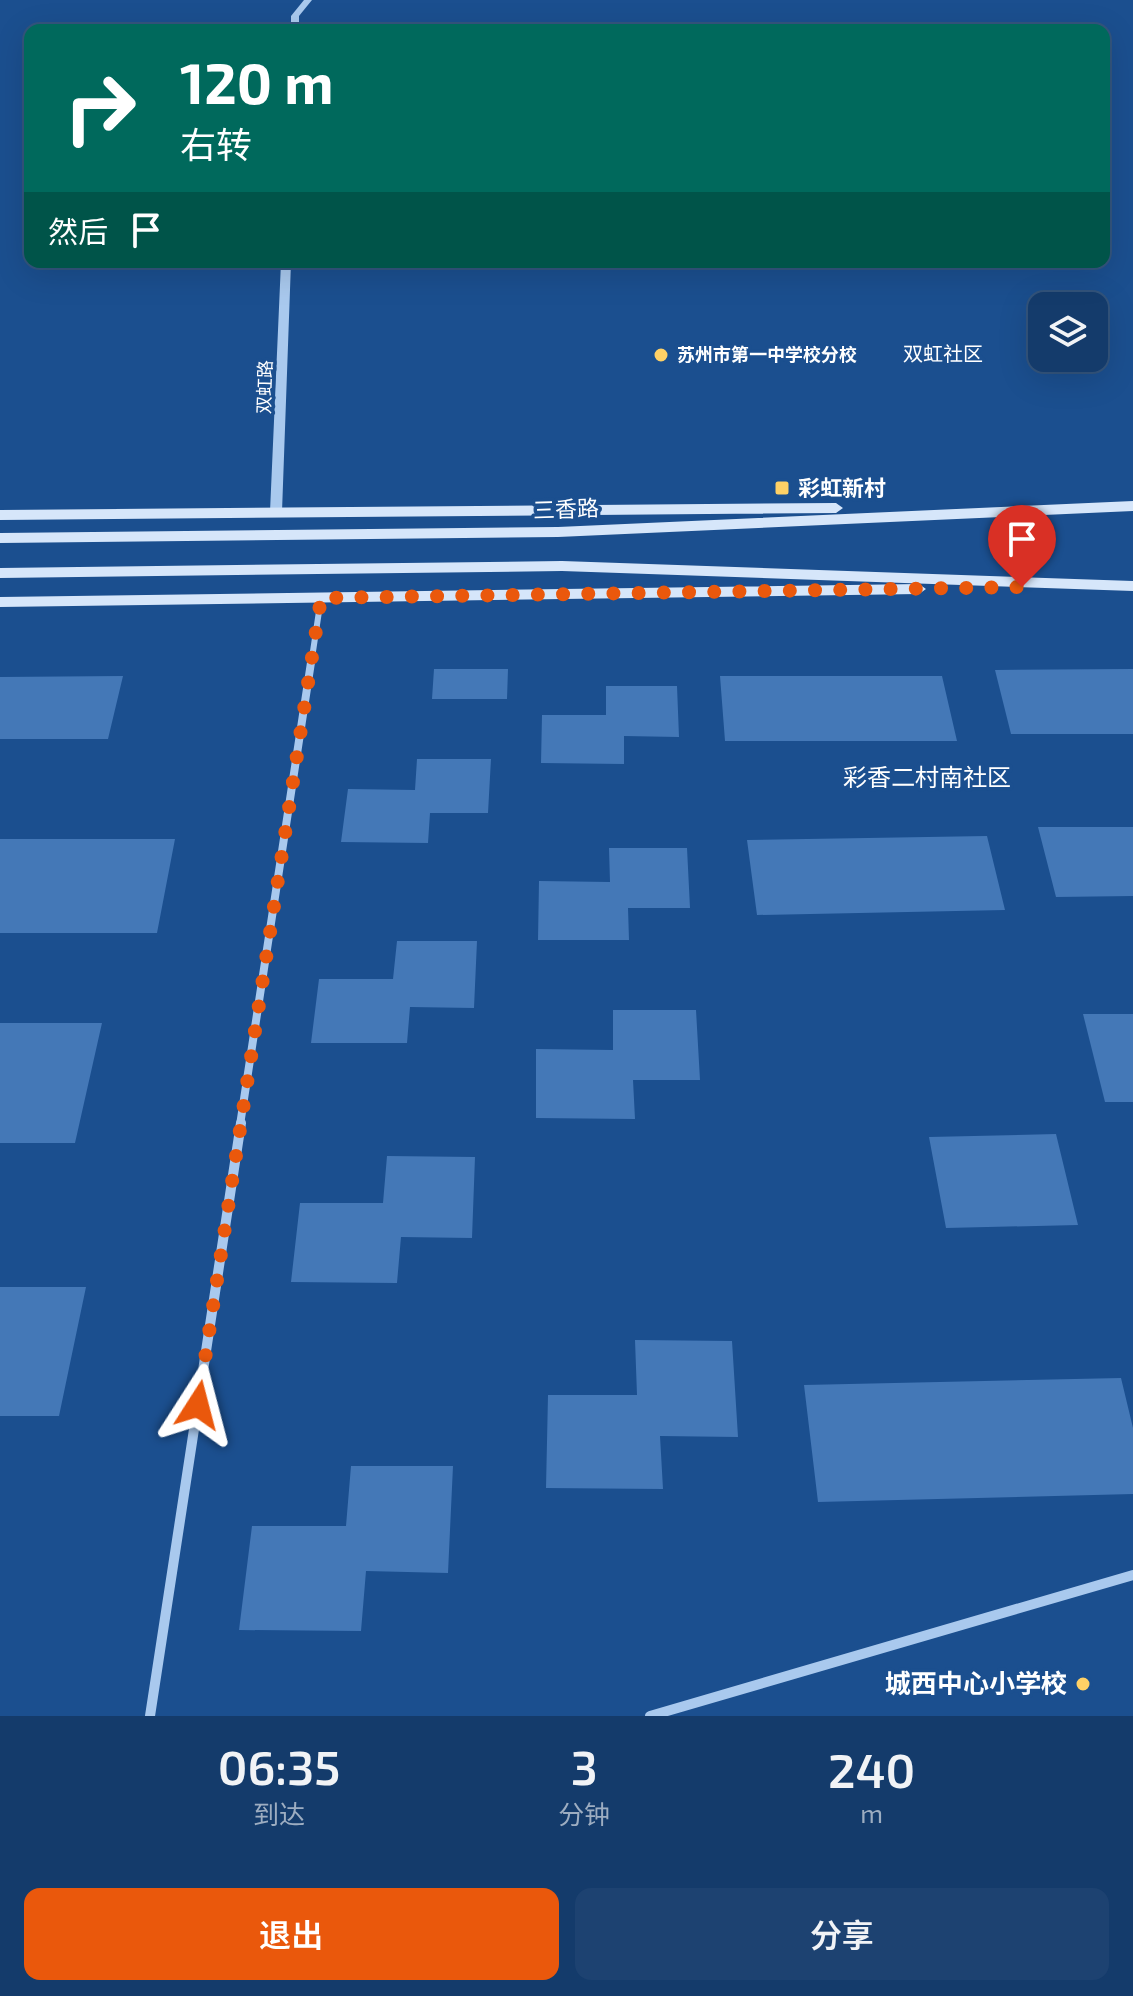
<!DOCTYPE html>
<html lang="zh">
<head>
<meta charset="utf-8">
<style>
  body { margin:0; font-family:"Exo 2","Noto Sans SC",sans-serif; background:#1d4271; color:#f1f3f6; height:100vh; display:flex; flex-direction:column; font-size:30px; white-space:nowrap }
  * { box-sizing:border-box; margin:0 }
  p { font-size:26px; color:#9dadc1 }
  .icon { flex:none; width:44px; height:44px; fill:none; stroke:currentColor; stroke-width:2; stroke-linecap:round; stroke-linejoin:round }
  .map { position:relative; height:1716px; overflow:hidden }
  .panel { display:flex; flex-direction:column; background:#143b6b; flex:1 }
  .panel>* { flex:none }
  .top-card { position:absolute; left:24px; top:24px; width:1086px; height:244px; border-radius:16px; box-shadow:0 8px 32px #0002,0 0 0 2px #33557e; background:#00695c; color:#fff; overflow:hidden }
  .buttons { position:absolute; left:1028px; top:292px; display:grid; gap:16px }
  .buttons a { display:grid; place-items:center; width:80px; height:80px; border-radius:16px; background:#143b6b; box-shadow:0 8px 32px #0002,0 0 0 2px #33557e; font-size:40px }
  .pin { position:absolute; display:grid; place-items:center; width:68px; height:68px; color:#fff; margin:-82px -34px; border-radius:50% 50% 50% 0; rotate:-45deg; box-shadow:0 0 8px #0007 }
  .pin .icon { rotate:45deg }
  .me { position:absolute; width:88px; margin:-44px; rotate:9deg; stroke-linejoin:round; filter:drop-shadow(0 0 6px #0008) }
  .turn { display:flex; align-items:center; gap:28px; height:168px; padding:0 24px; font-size:36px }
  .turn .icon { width:104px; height:104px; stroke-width:2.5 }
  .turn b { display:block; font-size:56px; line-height:68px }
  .then { display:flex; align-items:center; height:76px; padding:0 24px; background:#0003; gap:16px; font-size:30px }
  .eta { display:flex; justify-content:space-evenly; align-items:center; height:136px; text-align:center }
  .eta b { font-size:48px; font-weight:600; line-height:56px }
  .cta { display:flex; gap:16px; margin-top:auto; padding:16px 24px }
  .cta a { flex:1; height:92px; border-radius:16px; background:#ea580c; color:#fff; font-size:32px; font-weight:600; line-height:92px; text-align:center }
  .cta a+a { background:#1d4271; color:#f1f3f6 }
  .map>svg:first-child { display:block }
  .building { fill:#4478b7 }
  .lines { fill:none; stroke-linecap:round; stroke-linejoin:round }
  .minor-far2 { stroke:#a9c9ee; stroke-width:6 }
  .minor-far1 { stroke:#a9c9ee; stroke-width:8 }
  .minor { stroke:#a9c9ee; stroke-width:10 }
  .tertiary { fill:#a9c9ee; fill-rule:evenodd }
  .secondary { fill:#d6e6fa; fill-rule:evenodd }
  .route { stroke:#ea580c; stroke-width:14; stroke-dasharray:0 25.2 }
  .poi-dot { fill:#ffd166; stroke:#1b4f8f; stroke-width:3 }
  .labels { text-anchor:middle; stroke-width:7; stroke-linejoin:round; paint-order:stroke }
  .far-poi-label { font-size:18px; font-weight:bold; fill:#fff; stroke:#1b4f8f; text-anchor:start }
  .far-street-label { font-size:18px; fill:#fff; stroke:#1b4f8f }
  .far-neighbourhood-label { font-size:20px; fill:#fff; stroke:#1b4f8f }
  .poi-label { font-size:22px; font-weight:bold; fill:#fff; stroke:#1b4f8f; text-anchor:start }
  .street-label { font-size:22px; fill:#fff; stroke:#1b4f8f }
  .neighbourhood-label { font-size:24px; fill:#fff; stroke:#1b4f8f }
  .near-poi-label { font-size:26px; font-weight:bold; fill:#fff; stroke:#1b4f8f; text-anchor:end }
</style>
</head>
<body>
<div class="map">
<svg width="1133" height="1716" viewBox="0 0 1133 1716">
  <rect width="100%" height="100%" fill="#1b4f8f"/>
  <path class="building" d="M434 669H508L507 699H432Z
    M1133 669V734H1011L995 670Z
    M123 676 108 739H0V677Z
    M720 676H942L957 741H725Z
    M606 686H677L679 737 624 736V764L541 763 542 715H606Z
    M417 759H491L488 813H430L428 843 341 842 348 789 415 790Z
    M1038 827H1133V896L1056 897Z
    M987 836 1005 910 757 915 747 840Z
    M0 839H175L157 933H0Z
    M609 848H687L690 908H628L629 940H538L539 881 610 882Z
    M397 941H477L474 1008 410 1007 407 1043H311L319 979H393Z
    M613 1010H696L700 1080H633L635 1119 536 1118V1049L613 1050Z
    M1083 1014H1133V1102H1105Z
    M0 1023H102L75 1143H0Z
    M1056 1134 1078 1225 946 1228 929 1137Z
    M387 1156 475 1157 472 1238 401 1237 397 1283 291 1282 300 1203H383Z
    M0 1287H86L59 1416H0Z
    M635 1340 732 1341 738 1437 660 1436 663 1489 546 1488 548 1395H637Z
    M1121 1378 1133 1428V1494L818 1502 804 1385Z
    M351 1466H453L448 1573 366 1571 361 1631 239 1630 252 1526H346Z"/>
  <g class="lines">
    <path class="minor-far2" d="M312 658 321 598"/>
    <path class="minor-far1" d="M240 1125 312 656"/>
    <path class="minor" d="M150 1716 241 1123
      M650 1716 1133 1575"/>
    <path class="tertiary" d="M304 0H312L299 16V30H291V16Z
      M281 262H291L282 512 276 516 270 512Z"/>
    <path class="secondary" d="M1133 501V511L558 537 0 543V533L558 527Z
      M836 503 843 508 836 513 0 520V510Z
      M562 561 1133 581V591L562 571 0 578V568Z
      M919 584 926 589 919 594 0 607V597Z"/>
  </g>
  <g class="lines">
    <path class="route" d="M198 1405 321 598 1022 587"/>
  </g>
  <g class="poi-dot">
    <circle cx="661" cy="355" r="8"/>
    <rect x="774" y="480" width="16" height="16" rx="4"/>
    <circle cx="1083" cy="1684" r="8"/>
  </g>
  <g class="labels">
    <g class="far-poi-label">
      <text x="677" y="361">苏州市第一中学校分校</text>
    </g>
    <g class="far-street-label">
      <text transform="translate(265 387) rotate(-88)" y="6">双虹路</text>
    </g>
    <g class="far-neighbourhood-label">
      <text x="943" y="361">双虹社区</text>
    </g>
    <g class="poi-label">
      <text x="798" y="496">彩虹新村</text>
    </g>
    <g class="street-label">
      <text transform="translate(566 509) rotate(-2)" y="8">三香路</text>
    </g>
    <g class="neighbourhood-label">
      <text x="927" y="786">彩香二村南社区</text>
    </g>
    <g class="near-poi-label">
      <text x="1067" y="1693">城西中心小学校</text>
    </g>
  </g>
</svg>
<div class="buttons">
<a><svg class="icon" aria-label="layers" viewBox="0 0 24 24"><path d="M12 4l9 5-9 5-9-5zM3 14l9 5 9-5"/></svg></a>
</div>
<div class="pin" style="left:1022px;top:587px;background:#d93025"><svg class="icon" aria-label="arrive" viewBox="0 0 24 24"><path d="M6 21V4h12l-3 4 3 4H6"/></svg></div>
<svg class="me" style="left:198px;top:1405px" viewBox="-20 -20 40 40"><path d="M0-17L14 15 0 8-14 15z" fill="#ea580c" stroke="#fff" stroke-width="4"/></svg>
<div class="top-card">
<div class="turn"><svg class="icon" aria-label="right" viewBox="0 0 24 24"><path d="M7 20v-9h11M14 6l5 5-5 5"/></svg><div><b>120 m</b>右转</div></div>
<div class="then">然后<svg class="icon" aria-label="arrive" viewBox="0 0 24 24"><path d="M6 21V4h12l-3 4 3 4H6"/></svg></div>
</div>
</div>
<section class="panel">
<div class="eta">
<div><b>06:35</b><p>到达</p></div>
<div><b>3</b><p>分钟</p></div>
<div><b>240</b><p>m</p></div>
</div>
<div class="cta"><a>退出</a><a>分享</a></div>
</section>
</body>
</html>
